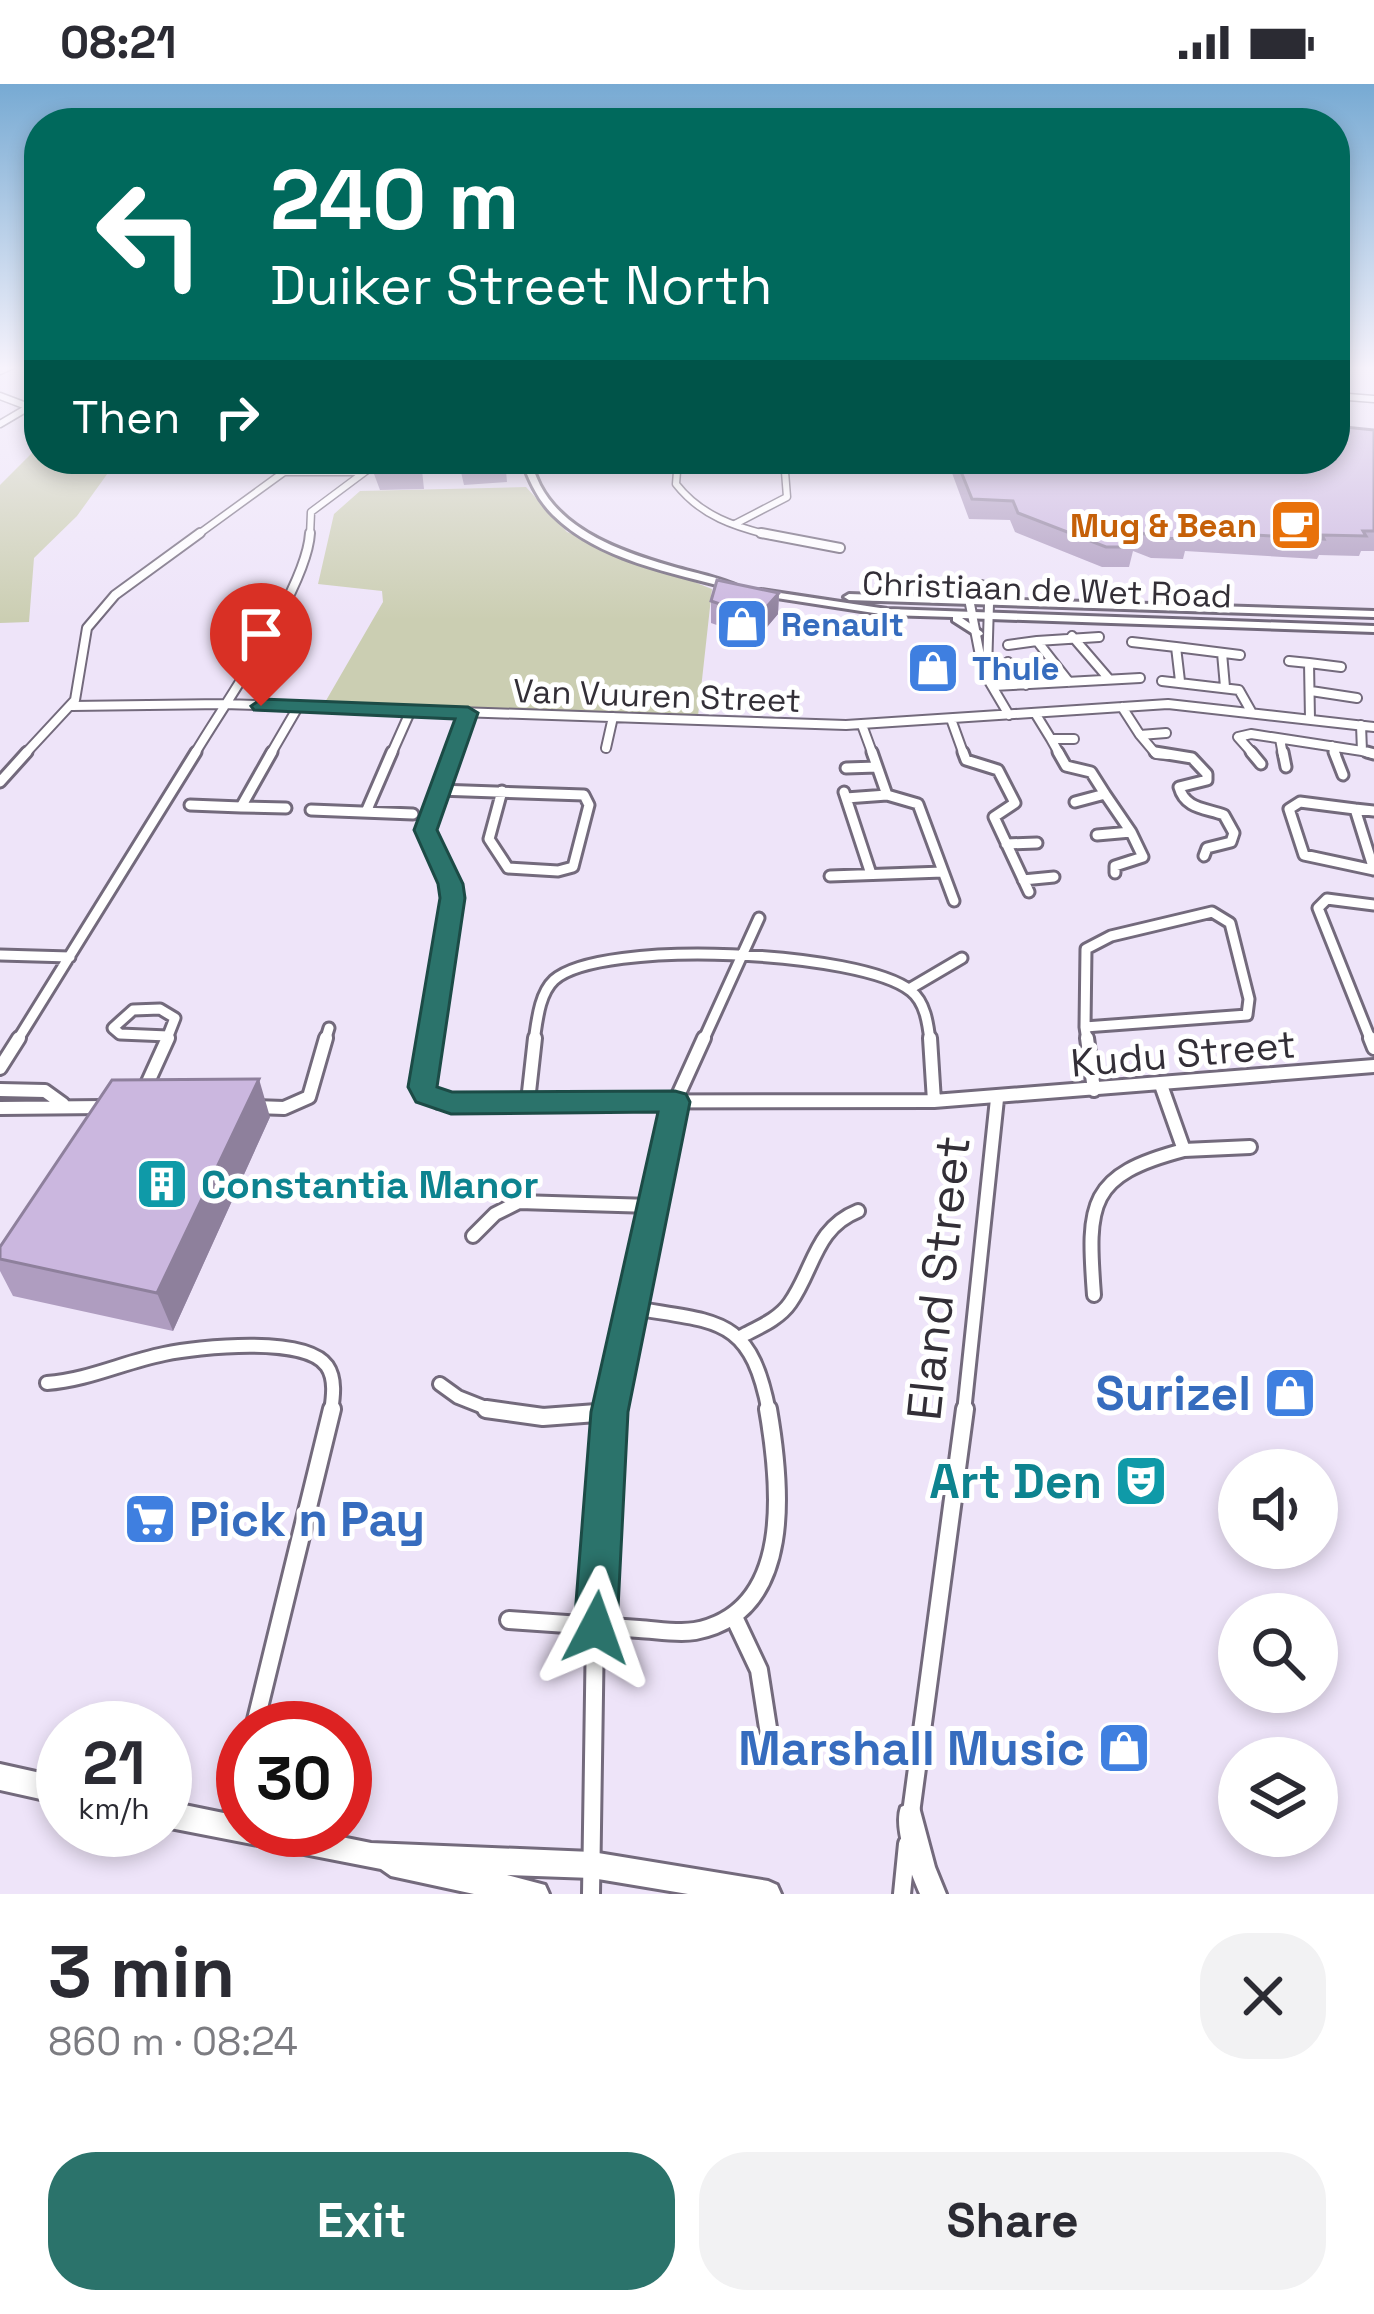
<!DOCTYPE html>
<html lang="en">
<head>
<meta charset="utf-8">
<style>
  body { margin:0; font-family:"Space Grotesk",sans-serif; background:#f2f2f3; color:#2b2b33; height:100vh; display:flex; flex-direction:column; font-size:45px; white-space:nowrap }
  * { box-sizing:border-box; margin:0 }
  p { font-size:39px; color:#7c7c81 }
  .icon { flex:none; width:66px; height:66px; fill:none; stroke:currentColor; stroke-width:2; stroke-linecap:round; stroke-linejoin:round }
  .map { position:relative; height:1810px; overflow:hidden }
  .side { display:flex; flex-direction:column; background:#fff; flex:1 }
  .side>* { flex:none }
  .guide { position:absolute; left:24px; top:24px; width:1326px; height:366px; border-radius:48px; box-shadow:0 6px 18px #0003; background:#00695c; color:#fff; overflow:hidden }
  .buttons { position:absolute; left:1218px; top:1365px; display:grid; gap:24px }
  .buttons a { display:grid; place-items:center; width:120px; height:120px; border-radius:50%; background:#fff; box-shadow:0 6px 18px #0003; font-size:60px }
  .speed { position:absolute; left:36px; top:1617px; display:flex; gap:24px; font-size:60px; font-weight:700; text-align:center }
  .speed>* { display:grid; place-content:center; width:156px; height:156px; border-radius:50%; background:#fff; box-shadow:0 6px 18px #0003; line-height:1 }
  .speed small { font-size:30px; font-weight:400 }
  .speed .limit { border:18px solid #d22; background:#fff; color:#111 }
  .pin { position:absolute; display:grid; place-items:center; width:102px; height:102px; color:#fff; margin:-123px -51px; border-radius:50% 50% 50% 0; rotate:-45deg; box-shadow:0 0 12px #0007 }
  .pin .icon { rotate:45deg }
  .me { position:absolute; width:132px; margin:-66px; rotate:4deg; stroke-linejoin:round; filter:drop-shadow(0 0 9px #0008) }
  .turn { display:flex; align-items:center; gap:42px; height:252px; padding:0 48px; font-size:54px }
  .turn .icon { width:156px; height:156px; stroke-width:2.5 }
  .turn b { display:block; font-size:84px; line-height:102px }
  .then { display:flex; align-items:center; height:114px; padding:0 48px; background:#0003; gap:24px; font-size:45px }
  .round { display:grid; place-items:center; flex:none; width:126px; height:126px; border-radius:48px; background:#f2f2f3 }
  .overview { display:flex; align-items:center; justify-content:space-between; height:204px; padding:0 48px }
  h1 { font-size:72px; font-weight:600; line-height:90px }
  .primary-button { display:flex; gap:24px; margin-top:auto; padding:24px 48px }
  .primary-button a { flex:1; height:138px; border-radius:48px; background:#2b736b; color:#fff; font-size:48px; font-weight:600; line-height:138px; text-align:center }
  .primary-button a+a { background:#f2f2f3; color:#2b2b33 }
  .status { display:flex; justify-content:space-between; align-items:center; height:84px; padding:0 60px; background:#fff; direction:ltr }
  .status svg { height:33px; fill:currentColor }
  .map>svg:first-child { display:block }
  .green { fill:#cbceb2 }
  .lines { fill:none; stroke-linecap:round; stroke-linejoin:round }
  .street-far4-casing { stroke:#736a7c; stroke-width:9 }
  .street-far3-casing { stroke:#736a7c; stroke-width:12 }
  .street-far2-casing { stroke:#736a7c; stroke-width:15 }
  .street-far1-casing { stroke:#736a7c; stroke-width:18 }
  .street-casing { stroke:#736a7c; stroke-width:22 }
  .secondary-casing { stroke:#736a7c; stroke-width:6 }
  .street-far4 { stroke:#fff; stroke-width:6 }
  .street-far3 { stroke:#fff; stroke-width:8 }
  .street-far2 { stroke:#fff; stroke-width:9 }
  .street-far1 { stroke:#fff; stroke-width:12 }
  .street { stroke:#fff; stroke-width:16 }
  .secondary { fill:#fff; fill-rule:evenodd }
  .wall { fill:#af9dc0 }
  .shaded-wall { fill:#8e809c }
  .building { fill:#cbb7df; stroke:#8e809c; stroke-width:3 }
  .route { fill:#2b736b; stroke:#1c4b46; stroke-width:3 }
  .labels { text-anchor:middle; stroke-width:10; stroke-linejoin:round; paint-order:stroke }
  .far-food-label { font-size:33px; font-weight:bold; fill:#c56008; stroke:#fff; text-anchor:end }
  .far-street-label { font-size:33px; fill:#332f37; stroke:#fff }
  .far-shop-label { font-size:33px; font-weight:bold; fill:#366cbe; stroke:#fff; text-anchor:start }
  .street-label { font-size:39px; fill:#332f37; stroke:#fff }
  .culture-label { font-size:39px; font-weight:bold; fill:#0d838f; stroke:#fff; text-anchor:start }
  .near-street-label { font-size:48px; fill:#332f37; stroke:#fff }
  .near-shop-label { font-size:48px; font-weight:bold; fill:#366cbe; stroke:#fff; text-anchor:end }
  .near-culture-label { font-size:48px; font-weight:bold; fill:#0d838f; stroke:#fff; text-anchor:end }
</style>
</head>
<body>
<div class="status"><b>08:21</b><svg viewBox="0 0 49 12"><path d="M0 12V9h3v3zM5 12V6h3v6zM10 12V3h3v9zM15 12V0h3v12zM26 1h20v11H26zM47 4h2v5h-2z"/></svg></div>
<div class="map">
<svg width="1374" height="1810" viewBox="0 0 1374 1810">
  <rect width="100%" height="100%" fill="#eee4f9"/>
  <path class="green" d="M39 362V375H185H118L77 432 34 474 29 538 0 539V401Z
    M526 403 567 448 712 505 698 632 324 620 383 518 382 507 318 500 334 430 360 407Z"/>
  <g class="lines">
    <g class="street-far4-casing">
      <path id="street-far4" d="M0 287 11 282
        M0 312 29 323
        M1335 312 1374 315
        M0 340 39 317
        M678 375 676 400C701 432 735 443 773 452
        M735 440 787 413 784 375
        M196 452 284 388H364
        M310 452 311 428 382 375"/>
    </g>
    <g class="street-far3-casing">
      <path id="street-far3" d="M761 449 840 464
        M970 520 983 587 1009 631
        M1072 552 1109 595
        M1037 557 1099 553
        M1132 558 1176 563 1180 597
        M1008 561 1037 557 1069 598
        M1176 563 1240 571
        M1222 569 1225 603
        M1289 577 1309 579 1310 635
        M1008 578 1026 601
        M1309 579 1341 583
        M987 587 989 520
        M1162 597 1239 606 1252 629
        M993 602 1140 594
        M1311 607 1357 614
        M72 622 224 620 846 641 1168 620 1374 643
        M1122 623 1140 651 1166 649
        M1035 629 1051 655H1074
        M951 635 964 671
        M862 641 873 671
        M1361 641 1362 667 1374 670
        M1140 651 1156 670 1168 671
        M1051 655 1060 671
        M1280 655 1283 671
        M1332 662 1336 671
        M606 664 613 633
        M24 671 75 616 87 544 115 511 200 449
        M194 671C224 620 307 504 310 449
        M270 671 298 623
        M391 671 411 626
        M452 671 468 629
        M1254 671 1238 653 1251 650 1362 667"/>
    </g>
    <g class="street-far2-casing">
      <path id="street-far2" d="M272 668 241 723 286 724
        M872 668 887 711 918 720 954 817
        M963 668 966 676 998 686 1015 719 994 733 1029 808
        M1058 668 1066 682 1091 688 1105 710 1075 718
        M1155 668 1192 674 1207 690V696L1179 703C1185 725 1205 724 1224 731L1234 749 1231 758 1207 764 1204 772
        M1251 668 1261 680
        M1283 668 1286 683
        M1334 668 1343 691
        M1367 668 1374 670
        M846 684 877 683
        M0 698 27 668
        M438 706 584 711 589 721 573 783 558 787 508 784 489 755 502 707
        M844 708 871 790
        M846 714 887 711
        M190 721 241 723
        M1355 725 1300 718 1289 725 1304 771 1374 786
        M311 726 413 730
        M1374 727 1355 725 1374 786
        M366 728 392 668
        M1097 751 1131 748 1105 710
        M1006 760 1037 759
        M1115 789V782L1143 773 1131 748
        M830 792 943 788
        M1023 796 1054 793
        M1212 828 1230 839 1249 915 1247 931 1085 943 1086 865 1111 852Z
        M0 871 70 873
        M911 904 962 874
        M1085 943 1087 957
        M17 957 196 668
        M166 957 175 934 160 925 133 926 113 944 120 950 168 952
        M325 957 329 944
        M429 957 452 813 451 799 425 746 454 668
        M534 957C537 938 539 910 554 896 601 854 862 867 911 907 925 918 928 939 930 957
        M703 957 759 834
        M1371 957 1318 824 1327 815 1374 821"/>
    </g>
    <g class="street-far1-casing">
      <path id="street-far1" d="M430 954 422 1003 439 1018 934 1017 1374 982
        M930 954 934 1017
        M1087 954 1094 1006
        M1370 954 1374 964
        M0 984 19 954
        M1161 1001 1184 1066 1250 1063
        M0 1006 45 1007 63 1020
        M143 1009 168 954
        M528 1017 535 954
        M255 1023 284 1024 309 1013 326 954
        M0 1024 104 1023
        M473 1152 495 1130 519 1118 651 1122
        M1094 1211C1087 1119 1088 1091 1184 1066
        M628 1223C716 1239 750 1229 769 1328
        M742 1252C759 1243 779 1235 790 1219 814 1185 815 1144 858 1127
        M47 1299C88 1296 124 1278 164 1270 198 1263 305 1251 327 1282 336 1295 333 1314 331 1328
        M440 1300 458 1313 496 1328
        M610 1328 675 1018 704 954
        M964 1328 997 1015"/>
    </g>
    <g class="street-casing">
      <path id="street" d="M486 1325 543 1333 610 1328
        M734 1533 759 1586 768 1644
        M509 1536C552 1539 596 1542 639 1545 657 1546 678 1550 695 1547 795 1528 781 1400 768 1325
        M254 1644 332 1325
        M911 1729 965 1325
        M229 1741 243 1686
        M591 1810 595 1544 611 1325
        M902 1810 907 1760"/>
    </g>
    <g class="secondary-casing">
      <path id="secondary" d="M521 375H529C533 384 536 393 540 401 565 449 626 469 674 483 695 489 718 493 737 502L732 505C673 489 598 476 553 431 537 415 529 396 521 375Z
        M982 498 1023 516 1374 527V533L849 516 844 513 849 510 936 513 970 501 974 502V506L950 513 1007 515 979 503V499Z
        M761 506 887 525 1374 542V548L962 534 982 548 983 550 978 553 953 537V533L887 531 757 511V507Z
        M0 1680 63 1694V1720L0 1706Z
        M165 1717 243 1733V1746H307L371 1759 592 1768 768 1797 777 1801 781 1810H688L592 1794 507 1791 545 1801 549 1810H474L391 1792 381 1785 165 1743Z
        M910 1719 919 1723 935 1783 946 1810H920C911 1789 893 1745 901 1723Z"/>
    </g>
    <use href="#street-far4" class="street-far4"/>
    <use href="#street-far3" class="street-far3"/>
    <use href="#street-far2" class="street-far2"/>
    <use href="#street-far1" class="street-far1"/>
    <use href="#street" class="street"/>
    <use href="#secondary" class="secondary"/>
  </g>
  <path class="wall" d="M1374 346V467H1361L1359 472 1319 471 1317 475 1185 467 1183 475 1151 474 1133 467 1129 483H1102L1015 448 1010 436 969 435 952 389 954 375H1335Z
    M232 375H372L362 380Z
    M372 375 422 386 424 405 380 406 374 390Z
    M458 375H505L507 398 464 401Z
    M779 509 778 530 752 561 734 557V547L711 539V517Z
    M270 1033 173 1247 13 1212 0 1187V1163Z"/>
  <path class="shaded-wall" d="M779 509 778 530 752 561V539Z
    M259 995 270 1033 173 1247 157 1209Z"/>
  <path class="building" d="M1335 342 1374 346V447H1363L1366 452 1322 451 1324 455 1184 447 1188 455 1155 454 1116 439 1133 463H1106L1018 429 1013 417 972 415 956 375H1335Z
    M373 375H418L422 386 377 387Z
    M460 375H505L506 379 462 382Z
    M717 496 779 509 752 539 735 536 741 527 711 517Z
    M259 995 157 1209 0 1175V1163L112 996Z"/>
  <linearGradient id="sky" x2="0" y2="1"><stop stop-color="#77aad3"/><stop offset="0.53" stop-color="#f7f3fc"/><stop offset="1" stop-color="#f7f3fc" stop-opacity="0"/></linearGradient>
  <rect width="1374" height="536" fill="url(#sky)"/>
  <path class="route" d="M261 615 468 623 478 629 437 746 463 800 465 814 437 1003 452 1008 675 1007 686 1010 690 1018 628 1328 617 1544 610 1559 596 1565 581 1559 574 1544 591 1328 658 1028 451 1030 416 1018 408 1003 440 814 438 800 414 746 455 635 254 626 251 622Z"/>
  <defs>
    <g id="cafe-square" transform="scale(2.7)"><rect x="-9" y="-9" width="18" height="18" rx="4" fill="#e8710a" stroke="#fff"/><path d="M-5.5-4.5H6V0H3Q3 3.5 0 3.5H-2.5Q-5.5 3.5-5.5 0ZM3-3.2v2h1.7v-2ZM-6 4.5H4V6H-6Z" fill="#fff"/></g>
    <g id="shop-square" transform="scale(2.7)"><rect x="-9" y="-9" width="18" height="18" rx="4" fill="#3f7fe0" stroke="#fff"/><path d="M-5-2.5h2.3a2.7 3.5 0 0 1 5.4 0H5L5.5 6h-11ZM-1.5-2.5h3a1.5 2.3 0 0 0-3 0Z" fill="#fff"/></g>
    <g id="building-square" transform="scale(2.7)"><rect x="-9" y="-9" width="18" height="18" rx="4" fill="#0f9aa8" stroke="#fff"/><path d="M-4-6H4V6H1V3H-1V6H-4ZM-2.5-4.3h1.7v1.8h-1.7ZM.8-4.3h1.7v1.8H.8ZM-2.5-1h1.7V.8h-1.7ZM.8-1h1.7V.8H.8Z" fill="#fff"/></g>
    <g id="theatre-square" transform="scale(2.7)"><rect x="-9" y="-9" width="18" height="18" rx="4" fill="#0f9aa8" stroke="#fff"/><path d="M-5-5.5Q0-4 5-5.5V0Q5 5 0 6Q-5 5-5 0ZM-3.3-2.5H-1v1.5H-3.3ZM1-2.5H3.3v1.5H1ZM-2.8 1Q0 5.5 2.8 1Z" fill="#fff"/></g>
    <g id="supermarket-square" transform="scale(2.7)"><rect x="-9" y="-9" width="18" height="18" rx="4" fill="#3f7fe0" stroke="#fff"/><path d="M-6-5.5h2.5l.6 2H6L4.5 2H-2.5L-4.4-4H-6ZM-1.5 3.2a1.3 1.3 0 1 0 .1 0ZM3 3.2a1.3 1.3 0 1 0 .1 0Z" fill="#fff"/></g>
  </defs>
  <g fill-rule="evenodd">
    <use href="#cafe-square" x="1296" y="441"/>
    <use href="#shop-square" x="742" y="540"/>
    <use href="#shop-square" x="933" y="584"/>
    <use href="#building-square" x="162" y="1100"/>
    <use href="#shop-square" x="1290" y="1309"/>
    <use href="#theatre-square" x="1141" y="1397"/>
    <use href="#supermarket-square" x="150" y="1435"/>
    <use href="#shop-square" x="1124" y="1664"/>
  </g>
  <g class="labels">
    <g class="far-food-label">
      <text x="1257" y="453">Mug &amp; Bean</text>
    </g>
    <g class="far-street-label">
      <text transform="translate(1047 505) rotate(2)" y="12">Christiaan de Wet Road</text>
      <text transform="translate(657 611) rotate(2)" y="12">Van Vuuren Street</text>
    </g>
    <g class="far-shop-label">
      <text x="781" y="552">Renault</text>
      <text x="972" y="596">Thule</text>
    </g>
    <g class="street-label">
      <text transform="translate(1183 969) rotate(-5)" y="14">Kudu Street</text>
    </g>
    <g class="culture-label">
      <text x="201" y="1114">Constantia Manor</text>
    </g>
    <g class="near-street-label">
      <text transform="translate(938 1194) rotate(-84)" y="17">Eland Street</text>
    </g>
    <g class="near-shop-label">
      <text x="1251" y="1326">Surizel</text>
      <text x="189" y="1452" text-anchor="start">Pick n Pay</text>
      <text x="1085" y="1681">Marshall Music</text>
    </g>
    <g class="near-culture-label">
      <text x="1102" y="1414">Art Den</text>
    </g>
  </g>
</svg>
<div class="buttons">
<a><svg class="icon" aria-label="sound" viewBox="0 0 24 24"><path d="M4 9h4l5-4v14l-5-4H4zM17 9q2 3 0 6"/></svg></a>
<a><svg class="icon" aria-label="search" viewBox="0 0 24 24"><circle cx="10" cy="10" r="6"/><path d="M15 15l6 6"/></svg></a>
<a><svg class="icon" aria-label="layers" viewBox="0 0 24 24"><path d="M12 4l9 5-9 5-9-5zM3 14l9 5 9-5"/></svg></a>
</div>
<div class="speed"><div>21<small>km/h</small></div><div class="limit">30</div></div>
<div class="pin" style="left:261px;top:622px;background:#d93025"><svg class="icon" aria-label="arrive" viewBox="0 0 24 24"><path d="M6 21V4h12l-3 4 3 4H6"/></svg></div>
<svg class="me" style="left:596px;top:1544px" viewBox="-20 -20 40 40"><path d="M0-17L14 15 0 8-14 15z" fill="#2b736b" stroke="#fff" stroke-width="4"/></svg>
<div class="guide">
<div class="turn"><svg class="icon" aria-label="left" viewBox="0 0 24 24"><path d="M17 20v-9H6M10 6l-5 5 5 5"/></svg><div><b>240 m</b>Duiker Street North</div></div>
<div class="then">Then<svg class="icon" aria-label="right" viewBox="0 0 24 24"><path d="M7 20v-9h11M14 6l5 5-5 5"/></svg></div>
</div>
</div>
<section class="side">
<div class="overview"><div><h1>3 min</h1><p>860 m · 08:24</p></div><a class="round"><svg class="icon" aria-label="close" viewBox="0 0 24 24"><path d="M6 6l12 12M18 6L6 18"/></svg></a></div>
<div class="primary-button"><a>Exit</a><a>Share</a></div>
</section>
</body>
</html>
